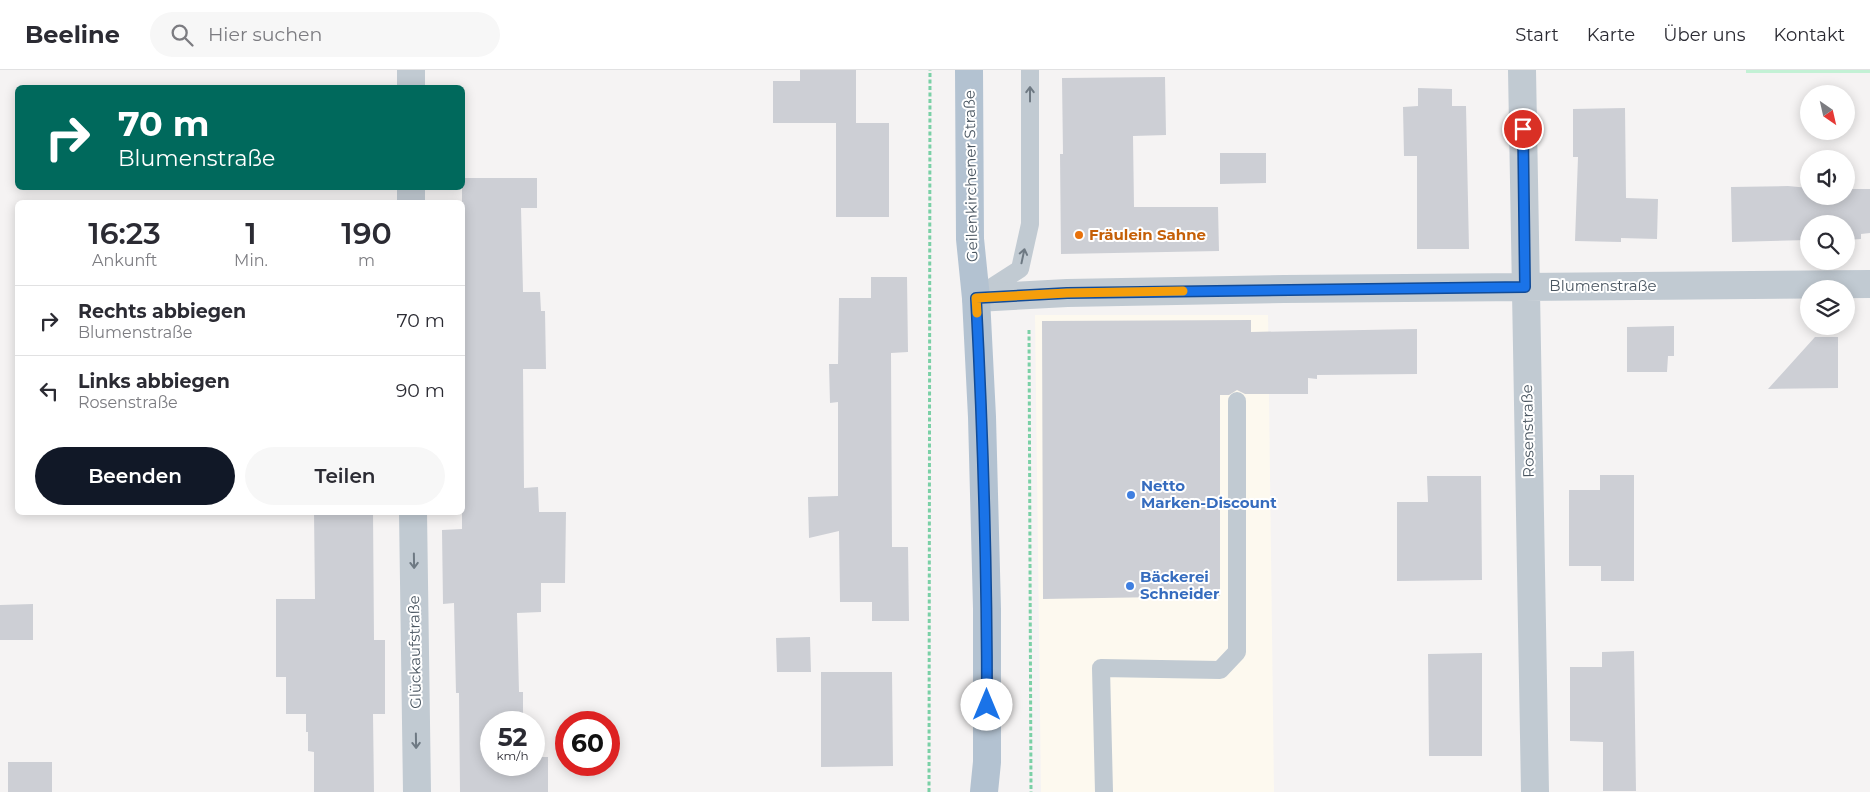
<!DOCTYPE html>
<html lang="de">
<head>
<meta charset="utf-8">
<style>
  body { margin:0; font-family:Montserrat,sans-serif; background:#f7f7f7; color:#2b2b33; height:100vh; display:flex; flex-direction:column; font-size:19px; white-space:nowrap }
  * { box-sizing:border-box; margin:0 }
  p { font-size:16px; color:#7c7c81 }
  .icon { flex:none; width:28px; height:28px; fill:none; stroke:currentColor; stroke-width:2; stroke-linecap:round; stroke-linejoin:round }
  .map { position:relative; flex:1; overflow:hidden }
  .panel { position:absolute; left:15px; top:130px; width:450px; height:315px; display:flex; flex-direction:column; background:#fff; border-radius:8px; box-shadow:0 2px 12px #0003 }
  .panel>* { flex:none }
  .hud { position:absolute; left:15px; top:15px; width:450px; height:105px; border-radius:8px; box-shadow:0 2px 12px #0003; background:#00695c; color:#fff; overflow:hidden }
  .needle { width:32px; rotate:146deg }
  .buttons { position:absolute; left:1800px; top:15px; display:grid; gap:10px }
  .buttons a { display:grid; place-items:center; width:55px; height:55px; border-radius:50%; background:#fff; box-shadow:0 2px 12px #0003; font-size:25px }
  .speed { position:absolute; left:480px; top:641px; display:flex; gap:10px; font-size:25px; font-weight:700; text-align:center }
  .speed>* { display:grid; place-content:center; width:65px; height:65px; border-radius:50%; background:#fff; box-shadow:0 2px 12px #0003; line-height:1 }
  .speed small { font-size:12px; font-weight:400 }
  .speed .limit { border:8px solid #d22; background:#fff; color:#111 }
  .pin { position:absolute; display:grid; place-items:center; width:42px; height:42px; color:#fff; margin:-21px; border:2px solid #fff; border-radius:50%; box-shadow:0 1px 5px #0007 }
  .me { position:absolute; width:55px; margin:-28px; rotate:0deg; stroke-linejoin:round; filter:drop-shadow(0 0 4px #0008) }
  .turn { display:flex; align-items:center; gap:18px; height:105px; padding:0 20px; font-size:22px }
  .turn .icon { width:65px; height:65px; stroke-width:2.5 }
  .turn b { display:block; font-size:35px; line-height:42px }
  .eta { display:flex; justify-content:space-evenly; align-items:center; height:85px; text-align:center }
  .eta b { font-size:30px; font-weight:600; line-height:35px }
  .action { display:flex; gap:10px; margin-top:auto; padding:10px 20px }
  .action a { flex:1; height:58px; border-radius:30px; background:#111827; color:#fff; font-size:20px; font-weight:600; line-height:58px; text-align:center }
  .action a+a { background:#f7f7f7; color:#2b2b33 }
  ul { padding:0; list-style:none }
  li { display:flex; align-items:center; gap:15px; height:70px; padding:0 20px; border-top:1px solid #e1e1e2 }
  li div { flex:1 }
  li b { display:block; font-size:19px }
  li em { font-style:normal }
  header { display:flex; align-items:center; gap:30px; box-sizing:border-box; height:70px; padding:0 25px; background:#fff; border-bottom:1px solid #e1e1e2 }
  header strong { font-size:24px }
  nav { display:flex; gap:28px; margin-inline-start:auto; font-size:18px }
  .search { width:350px; height:45px; background:#f7f7f7; display:flex; align-items:center; gap:12px; box-sizing:border-box; padding:0 18px; border-radius:28px; color:#7c7c81; font-size:19px }
  .map>svg:first-child { display:block }
  .commercial { fill:#fdf9ef }
  .green { fill:#c3f1d5 }
  .building { fill:#cdcfd5 }
  .lines { fill:none; stroke-linecap:round; stroke-linejoin:round }
  .path { stroke:#7ad0a6; stroke-width:3; stroke-dasharray:4 2.5; stroke-linecap:butt }
  .lane { stroke:#c1cad2; stroke-width:18 }
  .street { stroke:#c1cad2; stroke-width:28 }
  .primary { stroke:#b3c2d1; stroke-width:28 }
  .oneway { stroke:#6e7983 }
  .route-casing { stroke:#114b97; stroke-width:12 }
  .route { stroke:#1a73e8; stroke-width:9 }
  .slow { stroke:#f59e0b; stroke-width:9 }
  .food-dot { fill:#e8710a; stroke:#fff; stroke-width:2 }
  .shop-dot { fill:#3f7fe0; stroke:#fff; stroke-width:2 }
  .labels { text-anchor:middle; stroke-width:4; stroke-linejoin:round; paint-order:stroke }
  .street-label { font-size:15px; fill:#4a5661; stroke:#fff }
  .food-label { font-size:15px; font-weight:bold; fill:#c56008; stroke:#fff; text-anchor:start }
  .shop-label { font-size:15px; font-weight:bold; fill:#366cbe; stroke:#fff; text-anchor:start }
</style>
</head>
<body>
<header>
<strong>Beeline</strong>
<div class="search"><svg class="icon" aria-label="search" viewBox="0 0 24 24"><circle cx="10" cy="10" r="6"/><path d="M15 15l6 6"/></svg>Hier suchen</div>
<nav><a>Start</a><a>Karte</a><a>Über uns</a><a>Kontakt</a></nav>
</header>
<div class="map">
<svg width="1870" height="722" viewBox="0 0 1870 722">
  <rect width="100%" height="100%" fill="#f5f3f3"/>
  <path class="commercial" d="M1035 245H1268L1274 722H1041Z"/>
  <path class="green" d="M1746 0H1870V3H1746Z"/>
  <path class="building" d="M800 0H856V53H842H889V147H836V53H773V11H800Z
    M1165 7 1166 65 1133 66 1134 137H1218L1219 181 1061 184 1060 84H1063L1062 8Z
    M1418 18 1452 19V36H1466L1469 179H1417V86H1404L1403 37 1418 36Z
    M1625 38 1626 128 1658 129 1657 169 1621 168V172L1575 171 1578 87H1573V39Z
    M1220 83H1266V113L1220 114Z
    M462 108H537V138H521L523 222H540L541 241H545L546 299H523L524 418 538 417 539 442H566L565 513H541V542L517 543 519 622H523V652H491V695H534V665H541V687H548V722H460L459 623H456L454 533 443 534 442 460 462 459Z
    M1788 116 1809 118V126H1846V119H1870V163L1861 164V169L1846 170V154H1809V170L1732 172 1731 117Z
    M871 207H907L908 282 891 283 892 477H908L909 551H872V532H840L839 461 809 468 808 427 838 426V332L830 333 829 294H838L839 228H871Z
    M1251 250V262L1417 259V304L1317 305V309L1308 308V324H1245L1237 320 1229 325H1220V526L1043 529 1042 251Z
    M1674 256V286H1668L1667 302H1627V257Z
    M1815 267H1838V318L1768 319Z
    M1600 405H1634V511H1601V496H1569V420H1600Z
    M1427 406H1481L1482 510 1397 511V432H1428Z
    M314 442H373L374 570H385V644H373L374 722H314V682L308 681V662H306V644H286V607H276V529H315Z
    M33 534V570H0V535Z
    M810 567 811 602H777L776 568Z
    M1634 581 1636 721H1603V672L1570 671V597H1602V582Z
    M1482 583V686H1429L1428 584Z
    M821 602H892L893 696 821 697Z
    M8 692H52V722H8Z"/>
  <g class="lines">
    <path class="path" d="M1029 260 1031 722
      M929 722 930 0"/>
    <path class="lane" d="M978 226 1020 199 1030 154V0
      M1104 722 1101 598 1220 600 1237 582V331"/>
    <path class="street" d="M411 0V18
      M1522 0 1535 722
      M411 118V132
      M976 228 1067 223 1284 219 1870 214
      M413 442 417 722"/>
    <path class="primary" d="M969 0 970 169 976 228 982 347 987 539V692L984 722"/>
  </g>
  <defs><path id="oneway-shaft" d="M-6 0H5M1.5-3L5.5 0L1.5 3" fill="none" stroke-width="1.6" stroke-linecap="round" stroke-linejoin="round" transform="scale(1.25)"/></defs>
  <g class="oneway">
    <use href="#oneway-shaft" transform="translate(1030 24) rotate(-90)"/>
    <use href="#oneway-shaft" transform="translate(1023 186) rotate(-78)"/>
    <use href="#oneway-shaft" transform="translate(414 491) rotate(89)"/>
    <use href="#oneway-shaft" transform="translate(416 671) rotate(89)"/>
  </g>
  <g class="lines">
    <g class="route-casing">
      <path id="route" d="M987 635C987 499 983 363 976 228L1067 223 1525 217 1523 59"/>
    </g>
    <use href="#route" class="route"/>
    <path class="slow" d="M977 243 976 228 1067 223 1183 221"/>
  </g>
  <circle class="food-dot" cx="1079" cy="165" r="5"/>
  <g class="shop-dot">
    <circle cx="1131" cy="425" r="5"/>
    <circle cx="1130" cy="516" r="5"/>
  </g>
  <g class="labels">
    <g class="street-label">
      <text transform="translate(971 106) rotate(-91)" y="5">Geilenkirchener Straße</text>
      <text x="1603" y="221">Blumenstraße</text>
      <text transform="translate(1528 361) rotate(-91)" y="5">Rosenstraße</text>
      <text transform="translate(415 582) rotate(-91)" y="5">Glückaufstraße</text>
    </g>
    <g class="food-label">
      <text x="1089" y="170">Fräulein Sahne</text>
    </g>
    <g class="shop-label">
      <text x="1141" y="421">Netto<tspan x="1141" dy="17">Marken-Discount</tspan></text>
      <text x="1140" y="512">Bäckerei<tspan x="1140" dy="17">Schneider</tspan></text>
    </g>
  </g>
</svg>
<div class="buttons">
<a><svg class="needle" viewBox="-14 -14 28 28"><path d="M0-13l5 13h-10z" fill="#e53935"/><path d="M0 13l5-13h-10z" fill="#7c7c81"/></svg></a>
<a><svg class="icon" aria-label="sound" viewBox="0 0 24 24"><path d="M4 9h4l5-4v14l-5-4H4zM17 9q2 3 0 6"/></svg></a>
<a><svg class="icon" aria-label="search" viewBox="0 0 24 24"><circle cx="10" cy="10" r="6"/><path d="M15 15l6 6"/></svg></a>
<a><svg class="icon" aria-label="layers" viewBox="0 0 24 24"><path d="M12 4l9 5-9 5-9-5zM3 14l9 5 9-5"/></svg></a>
</div>
<div class="speed"><div>52<small>km/h</small></div><div class="limit">60</div></div>
<div class="pin" style="left:1523px;top:59px;background:#d93025"><svg class="icon" aria-label="arrive" viewBox="0 0 24 24"><path d="M6 21V4h12l-3 4 3 4H6"/></svg></div>
<svg class="me" style="left:987px;top:635px" viewBox="-20 -20 40 40"><circle r="19" fill="#fff"/><path d="M0-13L10 11 0 6-10 11z" fill="#1a73e8"/></svg>
<div class="hud">
<div class="turn"><svg class="icon" aria-label="right" viewBox="0 0 24 24"><path d="M7 20v-9h11M14 6l5 5-5 5"/></svg><div><b>70 m</b>Blumenstraße</div></div>
</div>
<section class="panel">
<div class="eta">
<div><b>16:23</b><p>Ankunft</p></div>
<div><b>1</b><p>Min.</p></div>
<div><b>190</b><p>m</p></div>
</div>
<ul>
<li><svg class="icon" aria-label="right" viewBox="0 0 24 24"><path d="M7 20v-9h11M14 6l5 5-5 5"/></svg><div><b>Rechts abbiegen</b><p>Blumenstraße</p></div><em>70 m</em></li>
<li><svg class="icon" aria-label="left" viewBox="0 0 24 24"><path d="M17 20v-9H6M10 6l-5 5 5 5"/></svg><div><b>Links abbiegen</b><p>Rosenstraße</p></div><em>90 m</em></li>
</ul>
<div class="action"><a>Beenden</a><a>Teilen</a></div>
</section>
</div>
</body>
</html>
